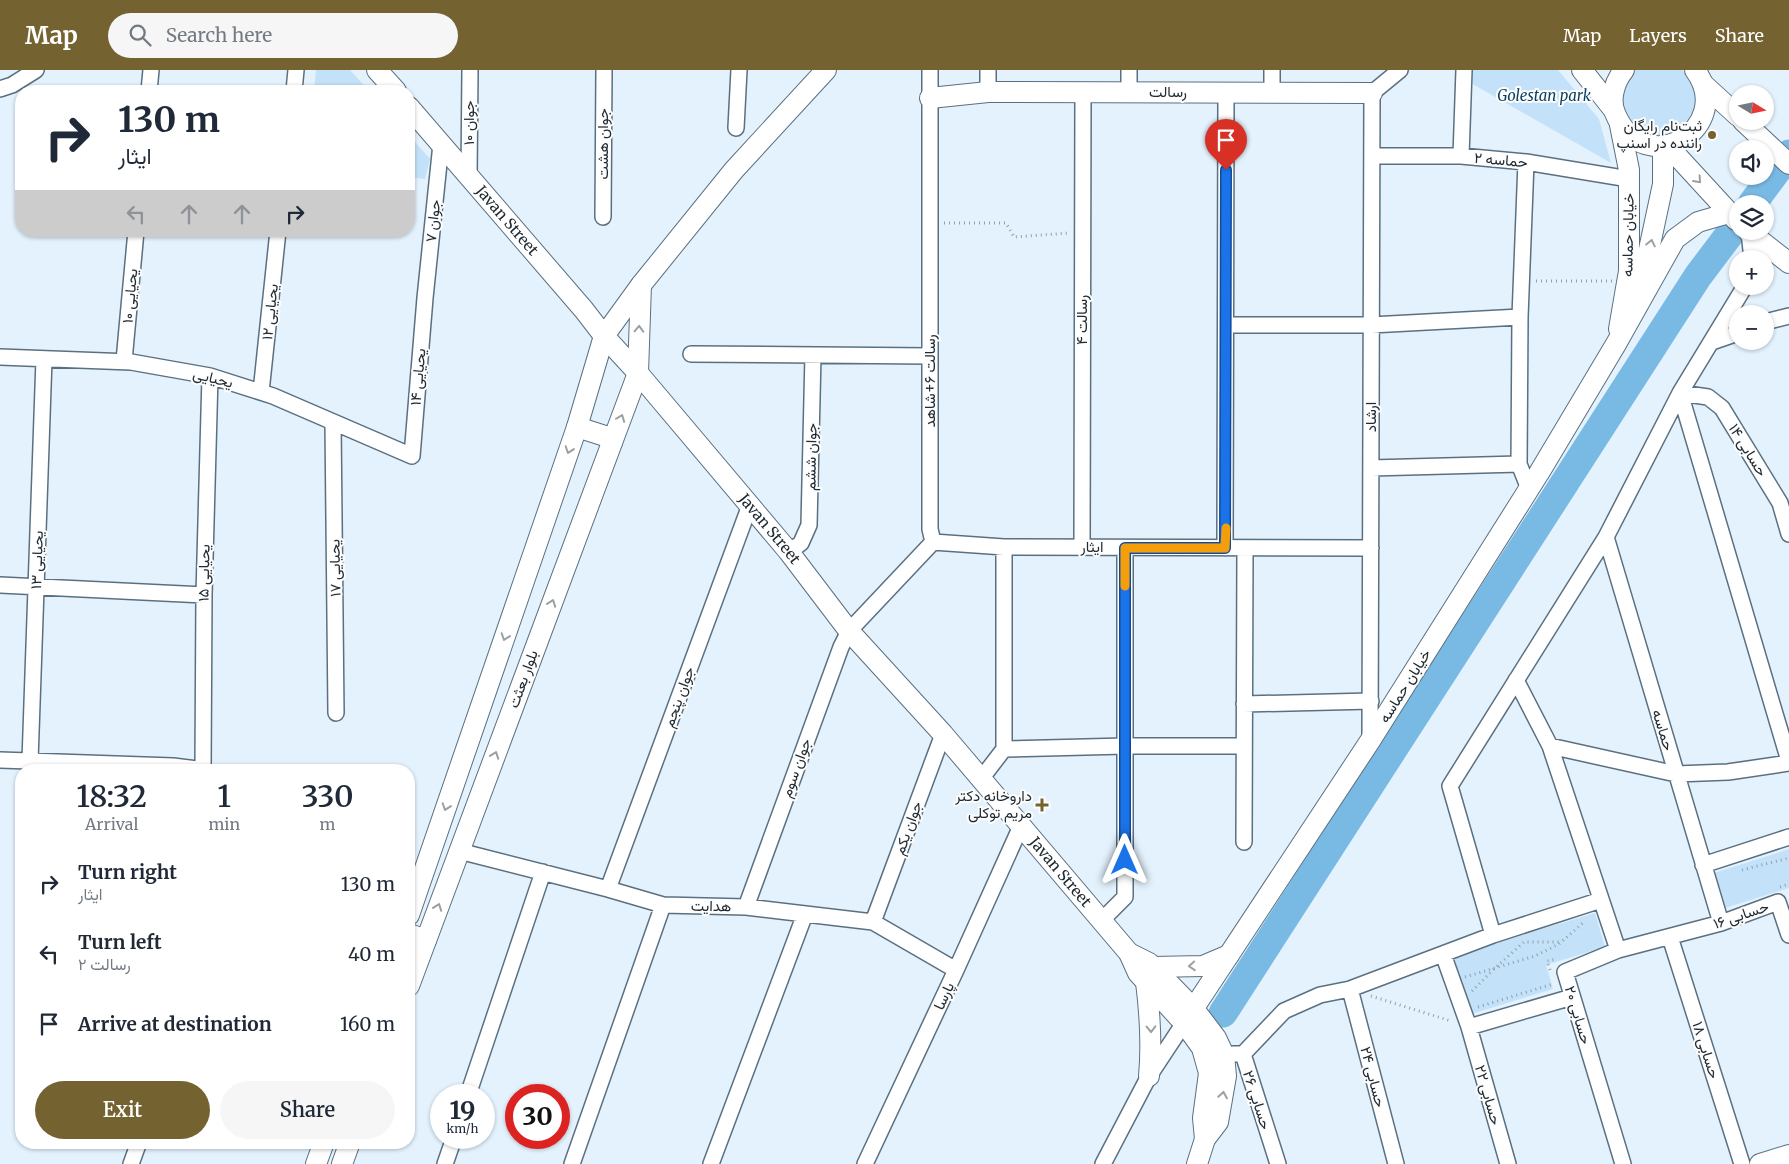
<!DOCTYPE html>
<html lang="en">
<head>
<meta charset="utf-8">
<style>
  body { margin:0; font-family:Merriweather,Vazirmatn,serif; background:#f6f6f7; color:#1f2937; height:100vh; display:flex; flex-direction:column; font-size:19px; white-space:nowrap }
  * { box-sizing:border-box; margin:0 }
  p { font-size:16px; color:#747a83 }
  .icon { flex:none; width:28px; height:28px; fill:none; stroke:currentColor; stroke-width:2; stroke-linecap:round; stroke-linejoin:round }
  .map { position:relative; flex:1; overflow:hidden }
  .drawer { position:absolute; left:15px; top:694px; width:400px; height:385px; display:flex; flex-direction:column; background:#fff; border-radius:20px; box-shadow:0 1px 4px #0004 }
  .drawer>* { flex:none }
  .banner { position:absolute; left:15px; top:15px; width:400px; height:152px; border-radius:20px; box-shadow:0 1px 4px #0004; background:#fff; color:#1f2937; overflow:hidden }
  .needle { width:32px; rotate:100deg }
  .buttons { position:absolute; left:1729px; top:15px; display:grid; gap:10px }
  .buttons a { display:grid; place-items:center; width:45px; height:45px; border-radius:50%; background:#fff; box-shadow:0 1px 4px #0004; font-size:25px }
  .speed { position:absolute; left:430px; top:1014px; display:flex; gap:10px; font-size:25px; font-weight:700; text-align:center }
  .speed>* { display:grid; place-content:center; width:65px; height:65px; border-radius:50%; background:#fff; box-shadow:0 1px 4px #0004; line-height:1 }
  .speed small { font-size:12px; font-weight:400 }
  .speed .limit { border:8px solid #d22; background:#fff; color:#111 }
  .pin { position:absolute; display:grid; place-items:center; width:42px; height:42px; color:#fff; margin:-51px -21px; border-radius:50% 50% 50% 0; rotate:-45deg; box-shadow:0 0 5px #0007 }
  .pin .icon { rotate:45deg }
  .me { position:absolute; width:55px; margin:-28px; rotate:0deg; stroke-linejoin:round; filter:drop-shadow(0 0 4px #0008) }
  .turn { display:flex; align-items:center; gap:18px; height:105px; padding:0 20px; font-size:22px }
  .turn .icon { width:65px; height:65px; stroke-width:2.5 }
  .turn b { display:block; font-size:35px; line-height:42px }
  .lanes { display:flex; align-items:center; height:48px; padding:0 20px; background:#0003; justify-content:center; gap:25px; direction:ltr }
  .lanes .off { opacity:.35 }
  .eta { display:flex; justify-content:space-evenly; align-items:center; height:85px; text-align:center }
  .eta b { font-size:30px; font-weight:600; line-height:35px }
  .primary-button { display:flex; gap:10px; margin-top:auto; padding:10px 20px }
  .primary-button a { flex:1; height:58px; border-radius:30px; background:#756231; color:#fff; font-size:20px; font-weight:600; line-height:58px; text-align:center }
  .primary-button a+a { background:#f6f6f7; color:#1f2937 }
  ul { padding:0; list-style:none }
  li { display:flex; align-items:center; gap:15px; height:70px; padding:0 20px }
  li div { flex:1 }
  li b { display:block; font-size:19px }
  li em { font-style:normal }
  header { display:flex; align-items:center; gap:30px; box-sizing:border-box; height:70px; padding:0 25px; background:#756231; color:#fff }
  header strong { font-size:24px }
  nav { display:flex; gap:28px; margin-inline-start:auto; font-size:18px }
  .search { width:350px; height:45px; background:#f6f6f7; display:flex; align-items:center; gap:12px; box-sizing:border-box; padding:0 18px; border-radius:28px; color:#747a83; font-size:19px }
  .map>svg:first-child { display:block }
  .green { fill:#c3e2f9 }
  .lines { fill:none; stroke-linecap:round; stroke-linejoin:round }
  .river { stroke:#79bae5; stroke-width:29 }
  .street-casing { stroke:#5a7080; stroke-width:18 }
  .secondary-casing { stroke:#5a7080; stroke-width:22 }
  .path { stroke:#93a0a9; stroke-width:3; stroke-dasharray:1 4; stroke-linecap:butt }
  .street { stroke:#fff; stroke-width:15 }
  .secondary { stroke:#fff; stroke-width:20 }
  .oneway { stroke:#9ba0a3 }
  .route-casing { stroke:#114b97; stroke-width:12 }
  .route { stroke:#1a73e8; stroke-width:9 }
  .slow { stroke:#f59e0b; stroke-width:9 }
  .poi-dot { fill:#756231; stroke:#fdfdfd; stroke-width:2 }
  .labels { text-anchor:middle; stroke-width:4; stroke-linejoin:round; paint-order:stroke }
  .street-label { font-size:15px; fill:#212b32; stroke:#fdfdfd }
  .park-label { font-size:15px; font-style:italic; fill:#093f5c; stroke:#fdfdfd }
  .poi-label { font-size:15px; fill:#212b32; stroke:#fdfdfd; text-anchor:end }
</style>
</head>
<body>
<header>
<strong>Map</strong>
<div class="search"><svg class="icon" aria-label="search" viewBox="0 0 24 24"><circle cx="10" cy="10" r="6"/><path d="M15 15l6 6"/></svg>Search here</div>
<nav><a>Map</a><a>Layers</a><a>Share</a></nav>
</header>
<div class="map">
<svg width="1789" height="1094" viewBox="0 0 1789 1094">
  <rect width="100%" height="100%" fill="#e3f2fd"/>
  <path class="green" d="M316 0H350L369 21H314Z
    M1457 0H1558L1599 49 1611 93 1469 12Z
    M1634 0H1682C1716 34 1678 85 1638 62 1631 58 1625 44 1620 37L1626 8Z
    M409 65 430 89 425 109 409 107Z
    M1789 779V818L1725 838 1714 803Z
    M1595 843 1605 877 1546 895 1553 919 1468 945 1450 887Z"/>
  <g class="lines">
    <path class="river" d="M1752 134 1789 84
      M1223 943 1698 206 1738 153"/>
    <g class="street-casing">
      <path id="street" d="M0 19 12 15 36 0
        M149 21 151 0
        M294 21 296 0
        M988 22V0
        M1129 22V0
        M1272 22V0
        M736 58 739 0
        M1372 86H1461L1526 92 1629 109
        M1461 86 1464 0
        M1526 92 1520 247 1519 394 1529 419
        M469 106 470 0
        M603 147 604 0
        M1749 162 1752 189
        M1765 252 1789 246
        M1226 255H1371L1520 247
        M1712 272 1738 263
        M691 284 930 286
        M0 287 131 292 210 306 273 326 412 386 425 228 441 74
        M124 291 136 161
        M261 322 278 161
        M333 353 336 643
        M1371 398 1519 394
        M1789 464 1780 433 1722 338 1708 327 1680 323 1789 691
        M1606 467 1721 853
        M933 472 1004 477 1371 478
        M1004 477V679
        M1082 477 1083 22
        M1225 478 1226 22
        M789 482 801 473 809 455 813 285
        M0 515 204 525
        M1516 610 1550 676 1676 704 1728 702 1789 693
        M1244 634 1371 631
        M1370 671 1372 23 1400 0
        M1550 676 1618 880
        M1004 679 1125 676H1244
        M0 690 173 696 205 700
        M30 691 44 289
        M203 699 204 525 210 306
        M981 709 1004 679
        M1244 772 1245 478
        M459 781 608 819 663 835 746 837 873 852 956 900
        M1703 795 1789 767
        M608 819 750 435
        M746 837 841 577 849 561 933 472 930 459V0
        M1101 851 1125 827V478
        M873 852 943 664
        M1493 865 1450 716 1606 467 1680 323 1745 216
        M1670 867 1742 1094
        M1443 884 1469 957 1508 1094
        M1350 919 1396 1094
        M1469 957 1572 927
        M1233 984H1243L1278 1094
        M1243 984 1284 941 1320 925 1350 919 1493 865 1601 830
        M468 1025 543 802
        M131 1094 139 1072
        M445 1094 454 1068
        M572 1094 663 835
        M711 1094 805 844
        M865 1094 956 900 1021 756
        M1103 1094 1149 1006 1184 953
        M1623 1094 1565 902 1618 880 1721 853 1778 832 1789 865"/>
    </g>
    <g class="secondary-casing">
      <g id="secondary">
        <path d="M377 0 396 21"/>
        <path d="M1582 0 1613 39"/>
        <path d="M1624 0C1615 11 1609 29 1615 43 1644 114 1737 57 1695 0"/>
        <path d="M1703 14 1738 46"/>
        <path d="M930 28 988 22 1372 23"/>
        <path id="s1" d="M409 37 584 240 604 266 638 303 789 482 849 561 943 664 1129 883 1138 903 1184 953 1202 978 1209 1003 1203 1048 1205 1069"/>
        <path d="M1743 51 1789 94"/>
        <path d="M1668 76 1736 150"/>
        <path d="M1748 161 1789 193"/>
        <path d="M1639 216 1644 203 1663 114V77"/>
        <path d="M1619 259 1629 201V100L1620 55"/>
        <path d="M577 357 605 366 612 372"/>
        <path d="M409 845 577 357 604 266 641 215 734 100 826 0"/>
        <path d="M409 864 426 870"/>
        <path d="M1129 883 1149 893 1194 939 1216 968 1224 985 1226 1006 1218 1052 1205 1069 1197 1094"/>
        <path d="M1153 897 1203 896 1229 885"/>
        <path d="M1146 912C1150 944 1152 974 1149 1006"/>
        <path d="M409 916 638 303 641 215"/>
        <path d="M1184 953 1370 671 1539 403 1616 274 1675 169 1698 152 1729 143"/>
        <path d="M316 1094 324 1072"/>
        <path d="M342 1094 350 1072"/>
        <path d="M1760 1094 1789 1085"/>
      </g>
    </g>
    <path class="path" d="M944 153H1006L1014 167 1069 163
      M1536 211H1612
      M1742 800 1789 788
      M1780 817 1789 814
      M1550 900 1547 891 1557 889
      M1465 907 1535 886 1559 874 1584 852
      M1472 921 1494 899 1524 872H1561
      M1371 926 1451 951
      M1478 937 1553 914"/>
    <use href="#street" class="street"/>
    <use href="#secondary" class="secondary"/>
  </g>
  <defs><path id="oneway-chevron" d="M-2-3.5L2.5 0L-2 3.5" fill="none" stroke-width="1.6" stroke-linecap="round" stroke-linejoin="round" transform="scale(1.25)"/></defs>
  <g class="oneway">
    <use href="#oneway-chevron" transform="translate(1698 110) rotate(48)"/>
    <use href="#oneway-chevron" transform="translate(1651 173) rotate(-78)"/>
    <use href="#oneway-chevron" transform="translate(639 259) rotate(-88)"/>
    <use href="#oneway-chevron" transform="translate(621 348) rotate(-69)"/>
    <use href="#oneway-chevron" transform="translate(569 380) rotate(109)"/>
    <use href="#oneway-chevron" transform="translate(552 533) rotate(-70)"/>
    <use href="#oneway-chevron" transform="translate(505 567) rotate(109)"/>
    <use href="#oneway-chevron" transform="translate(495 685) rotate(-70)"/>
    <use href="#oneway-chevron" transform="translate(446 737) rotate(109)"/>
    <use href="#oneway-chevron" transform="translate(438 837) rotate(-70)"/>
    <use href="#oneway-chevron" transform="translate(1192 896) rotate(176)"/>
    <use href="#oneway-chevron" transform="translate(1151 959) rotate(89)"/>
    <use href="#oneway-chevron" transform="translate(1223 1025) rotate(-81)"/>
  </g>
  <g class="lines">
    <g class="route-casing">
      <path id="route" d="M1125 790V478H1225L1226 100"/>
    </g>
    <use href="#route" class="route"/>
    <path class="slow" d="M1125 516V478H1225L1226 458"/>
  </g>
  <g class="poi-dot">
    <circle cx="1712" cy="65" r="5"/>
    <path d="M1039.5 727.5h5v5h5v5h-5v5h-5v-5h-5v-5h5z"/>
  </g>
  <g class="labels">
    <g class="street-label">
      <text x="1168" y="27">رسالت</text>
      <text transform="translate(469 53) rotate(-90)" y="5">جوان ۱۰</text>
      <text transform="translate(603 74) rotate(-90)" y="5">جوان هشت</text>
      <text transform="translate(1501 90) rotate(5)" y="5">حماسه ۲</text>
      <text transform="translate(433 151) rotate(-84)" y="5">جوان ۷</text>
      <text dy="5" stroke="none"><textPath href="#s1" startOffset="150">Javan Street</textPath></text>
      <text transform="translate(1628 165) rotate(-89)" y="5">خیابان حماسه</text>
      <text transform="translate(130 226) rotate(-85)" y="5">یحیایی ۱۰</text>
      <text transform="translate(270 242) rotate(-84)" y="5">یحیایی ۱۲</text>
      <text transform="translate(1082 250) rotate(-90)" y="5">رسالت ۴</text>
      <text transform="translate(418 307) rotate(-85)" y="5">یحیایی ۱۴</text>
      <text transform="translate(213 308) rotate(14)" y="5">یحیایی</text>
      <text transform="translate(930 311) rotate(-90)" y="5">رسالت ۶+شاهد</text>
      <text transform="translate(1371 347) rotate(-90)" y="5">ارشاد</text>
      <text transform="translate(1748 380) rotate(58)" y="5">حسابی ۱۴</text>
      <text transform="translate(811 387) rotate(-89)" y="5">جوان ششم</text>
      <text dy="5" stroke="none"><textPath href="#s1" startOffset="555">Javan Street</textPath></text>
      <text x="1092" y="482">ایثار</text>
      <text transform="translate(37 490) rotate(-88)" y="5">یحیایی ۱۳</text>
      <text transform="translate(335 498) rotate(-91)" y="5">یحیایی ۱۷</text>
      <text transform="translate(204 503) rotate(-89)" y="5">یحیایی ۱۵</text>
      <text transform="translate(523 609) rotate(-70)" y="5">بلوار بعثت</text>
      <text transform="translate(1405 616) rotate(-58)" y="5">خیابان حماسه</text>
      <text transform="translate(679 627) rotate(-70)" y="5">جوان پنجم</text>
      <text transform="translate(1663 660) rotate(73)" y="5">حماسه</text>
      <text transform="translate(796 698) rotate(-70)" y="5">جوان سوم</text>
      <text transform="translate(908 758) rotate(-70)" y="5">جوان یکم</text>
      <text dy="5" stroke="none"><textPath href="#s1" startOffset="1005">Javan Street</textPath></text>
      <text transform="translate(711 836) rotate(1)" y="5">هدایت</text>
      <text transform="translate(1741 845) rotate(-19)" y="5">حسابی ۱۶</text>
      <text transform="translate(944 926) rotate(-65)" y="5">پارسا</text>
      <text transform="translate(1578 945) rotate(73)" y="5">حسابی ۲۰</text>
      <text transform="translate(1706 980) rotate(72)" y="5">حسابی ۱۸</text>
      <text transform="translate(1373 1007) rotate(75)" y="5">حسابی ۲۴</text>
      <text transform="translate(1488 1025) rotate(74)" y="5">حسابی ۲۲</text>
      <text transform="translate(1257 1030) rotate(72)" y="5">حسابی ۲۶</text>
    </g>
    <g class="park-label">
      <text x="1544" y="31">Golestan park</text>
    </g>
    <g class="poi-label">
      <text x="1702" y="61">ثبت‌نام رایگان<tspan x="1702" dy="17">راننده در اسنپ</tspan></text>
      <text x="1032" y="731">داروخانه دکتر<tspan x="1032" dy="17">مریم توکلی</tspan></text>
    </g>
  </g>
</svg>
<div class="buttons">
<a><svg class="needle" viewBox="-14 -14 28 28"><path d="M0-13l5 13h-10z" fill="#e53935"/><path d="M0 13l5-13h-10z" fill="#747a83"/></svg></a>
<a><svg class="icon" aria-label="sound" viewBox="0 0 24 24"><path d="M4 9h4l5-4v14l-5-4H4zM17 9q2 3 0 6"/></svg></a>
<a><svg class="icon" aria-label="layers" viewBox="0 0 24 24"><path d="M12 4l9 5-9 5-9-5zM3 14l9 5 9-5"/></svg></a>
<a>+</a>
<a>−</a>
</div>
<div class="speed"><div>19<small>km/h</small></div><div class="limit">30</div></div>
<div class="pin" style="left:1226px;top:100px;background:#d93025"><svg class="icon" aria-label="arrive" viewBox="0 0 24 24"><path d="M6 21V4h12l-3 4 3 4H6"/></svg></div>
<svg class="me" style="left:1125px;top:790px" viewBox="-20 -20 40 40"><path d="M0-17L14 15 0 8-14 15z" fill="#1a73e8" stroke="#fff" stroke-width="4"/></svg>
<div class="banner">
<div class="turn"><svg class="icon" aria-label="right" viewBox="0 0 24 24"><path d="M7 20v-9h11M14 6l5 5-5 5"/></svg><div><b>130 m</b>ایثار</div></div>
<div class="lanes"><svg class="icon off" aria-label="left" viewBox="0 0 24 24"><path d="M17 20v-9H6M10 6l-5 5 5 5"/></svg><svg class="icon off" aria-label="ahead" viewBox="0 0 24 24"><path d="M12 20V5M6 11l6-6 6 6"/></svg><svg class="icon off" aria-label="ahead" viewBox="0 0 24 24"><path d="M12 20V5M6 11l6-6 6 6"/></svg><svg class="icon" aria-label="right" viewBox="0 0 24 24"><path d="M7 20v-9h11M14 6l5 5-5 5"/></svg></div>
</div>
<section class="drawer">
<div class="eta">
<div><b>18:32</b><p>Arrival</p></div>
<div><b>1</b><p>min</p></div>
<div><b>330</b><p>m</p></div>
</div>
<ul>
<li><svg class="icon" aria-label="right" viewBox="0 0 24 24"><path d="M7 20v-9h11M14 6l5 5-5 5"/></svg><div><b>Turn right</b><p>ایثار</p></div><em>130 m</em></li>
<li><svg class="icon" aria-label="left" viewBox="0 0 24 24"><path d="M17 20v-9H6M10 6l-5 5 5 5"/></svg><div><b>Turn left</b><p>رسالت ۲</p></div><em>40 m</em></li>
<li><svg class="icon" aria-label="arrive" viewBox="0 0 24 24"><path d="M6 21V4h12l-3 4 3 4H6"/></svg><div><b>Arrive at destination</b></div><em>160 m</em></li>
</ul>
<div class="primary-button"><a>Exit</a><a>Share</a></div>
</section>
</div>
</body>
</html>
